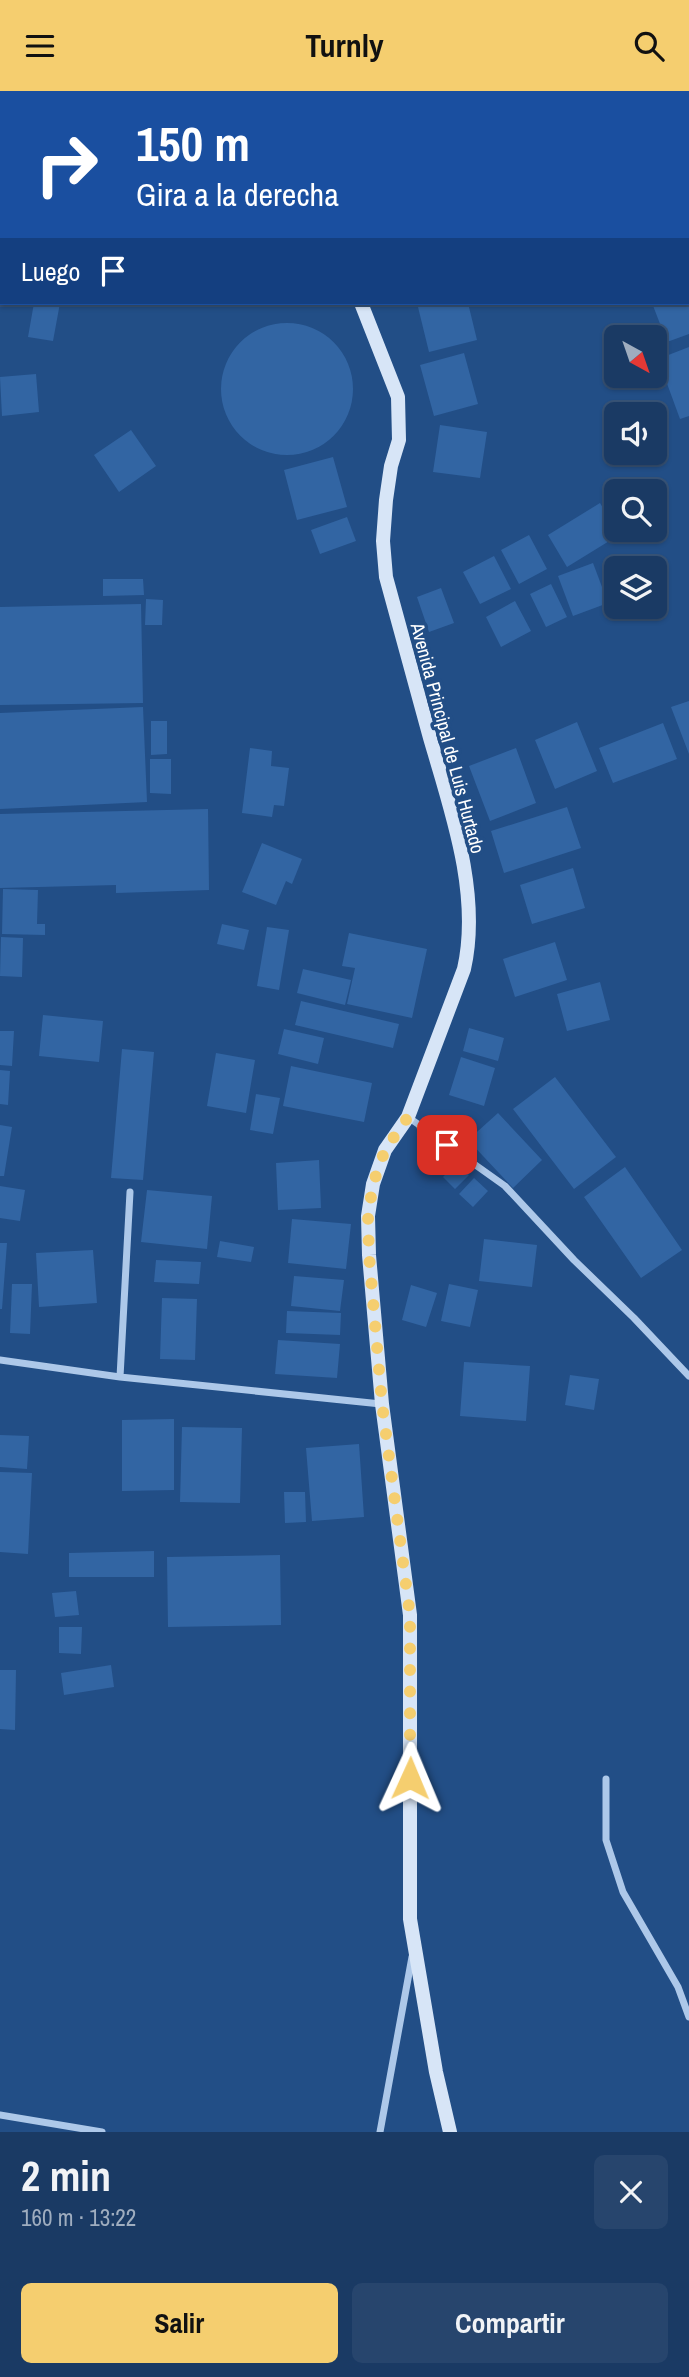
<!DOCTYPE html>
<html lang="es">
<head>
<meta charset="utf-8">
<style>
  body { margin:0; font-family:"Archivo Narrow",sans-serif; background:#27456d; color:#f1f3f6; height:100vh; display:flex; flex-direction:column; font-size:26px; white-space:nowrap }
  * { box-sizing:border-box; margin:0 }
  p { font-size:23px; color:#9fadbf }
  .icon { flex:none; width:38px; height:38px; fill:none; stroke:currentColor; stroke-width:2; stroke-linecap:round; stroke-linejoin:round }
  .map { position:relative; height:2041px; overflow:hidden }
  .side { display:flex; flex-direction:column; background:#1a3a64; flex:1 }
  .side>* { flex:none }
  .banner { position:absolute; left:0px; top:0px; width:690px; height:214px; box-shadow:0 2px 5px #0004,0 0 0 2px #385478; background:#1a4fa0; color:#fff; overflow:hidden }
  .needle { width:46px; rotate:140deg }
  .fabs { position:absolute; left:604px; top:234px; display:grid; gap:14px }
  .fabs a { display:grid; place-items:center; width:63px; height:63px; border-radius:10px; background:#1a3a64; box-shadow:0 2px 5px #0004,0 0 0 2px #385478; font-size:35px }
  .pin { position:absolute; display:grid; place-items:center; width:60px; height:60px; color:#fff; margin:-30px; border-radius:14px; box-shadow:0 4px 10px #0006 }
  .me { position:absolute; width:77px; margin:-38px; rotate:1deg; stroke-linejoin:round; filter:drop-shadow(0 0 5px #0008) }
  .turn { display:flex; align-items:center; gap:24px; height:147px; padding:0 21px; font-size:32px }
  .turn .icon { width:91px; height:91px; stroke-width:2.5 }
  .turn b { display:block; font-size:49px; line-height:60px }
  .then { display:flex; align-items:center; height:66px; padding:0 21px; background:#0003; gap:14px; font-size:26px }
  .round { display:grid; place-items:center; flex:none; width:74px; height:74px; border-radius:10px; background:#27456d }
  .overview { display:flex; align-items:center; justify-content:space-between; height:119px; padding:0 21px }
  h1 { font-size:42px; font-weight:700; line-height:52px }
  .primary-button { display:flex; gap:14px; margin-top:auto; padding:14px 21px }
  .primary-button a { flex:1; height:80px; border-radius:10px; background:#f5ce6f; color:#111; font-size:28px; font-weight:700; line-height:80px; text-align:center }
  .primary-button a+a { background:#27456d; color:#f1f3f6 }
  header { display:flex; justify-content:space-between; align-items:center; height:91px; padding:0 21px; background:#f5ce6f; color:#111; font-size:32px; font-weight:700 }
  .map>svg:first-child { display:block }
  .building { fill:#3265a3 }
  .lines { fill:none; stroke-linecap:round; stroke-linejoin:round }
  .street { stroke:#adc8e9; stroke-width:7 }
  .secondary { stroke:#d7e5f7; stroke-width:14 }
  .route { stroke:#f5ce6f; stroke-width:12; stroke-dasharray:0 21.6 }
  .labels { text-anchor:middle; stroke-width:7; stroke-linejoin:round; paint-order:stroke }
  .street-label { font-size:19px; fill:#fff; stroke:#224e86 }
</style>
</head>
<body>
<header><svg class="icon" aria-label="menu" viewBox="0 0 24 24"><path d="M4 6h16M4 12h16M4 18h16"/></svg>Turnly<svg class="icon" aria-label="search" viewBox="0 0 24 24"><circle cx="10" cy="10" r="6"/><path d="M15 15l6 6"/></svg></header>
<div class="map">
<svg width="689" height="2041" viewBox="0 0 689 2041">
  <rect width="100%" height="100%" fill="#224e86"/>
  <path class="building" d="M34 212H60L53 250 28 246Z
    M434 212H468L477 249 429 261 418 216Z
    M652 212H689V243L667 251Z
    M221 298a66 66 0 1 1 132 0a66 66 0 1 1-132 0Z
    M689 256V325L680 328 658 268Z
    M464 262 478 313 434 325 420 274Z
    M36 283 39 321 2 325 0 286Z
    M440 334 487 341 480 387 433 381Z
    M131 339 156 375 119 401 94 364Z
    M333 366 347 416 297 429 284 379Z
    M600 412 619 444 567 476 548 444Z
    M347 426 356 450 320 463 311 439Z
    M529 444 547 478 519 493 501 459Z
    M494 465 511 498 480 513 463 481Z
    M593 472 608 512 573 525 558 485Z
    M103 488H143L144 504 103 505Z
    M551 493 567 526 546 536 530 503Z
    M441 497 454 532 429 541 417 506Z
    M146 508 163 509 162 534H145Z
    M515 510 531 540 501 556 486 526Z
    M141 513 143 612 0 614V516Z
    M689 610V663L671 616Z
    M143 616 147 711 0 718V622Z
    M151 630H167V663L151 664Z
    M577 631 597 680 555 698 535 649Z
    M663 632 677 668 613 692 599 657Z
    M250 657 272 660 271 675 289 677 284 715 274 714 272 726 242 722Z
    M516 657 536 712 490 730 469 675Z
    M150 668H171V703L150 702Z
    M567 716 581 757 504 782 491 740Z
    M208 718 209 799 116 802V794L0 797V723Z
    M262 752 302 768 292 793 286 790 276 814 242 801Z
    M573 777 585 817 532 833 520 794Z
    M3 798 38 799 37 833H45V844L2 843Z
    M222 833 249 839 244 859 217 853Z
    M267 836 289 839 279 899 257 895Z
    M349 842 427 858 412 927 347 913 355 877 342 875Z
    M1 846 23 847 22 886 0 885Z
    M555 851 567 889 515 906 503 868Z
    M303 878 351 889 345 914 297 902Z
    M600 891 610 929 567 940 557 903Z
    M301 910 399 933 393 957 295 934Z
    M43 924 103 930 99 971 39 965Z
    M469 937 504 947 498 970 463 960Z
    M284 938 324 947 318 973 278 963Z
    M0 940H14L12 975 0 974Z
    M122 958 154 961 143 1089 111 1087Z
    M216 962 255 969 246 1022 207 1015Z
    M461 966 495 977 484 1015 449 1004Z
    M291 975 372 992 364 1031 283 1015Z
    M0 979 10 980 8 1014 0 1013Z
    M555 986 616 1066 574 1098 513 1018Z
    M256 1003 280 1007 273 1043 250 1039Z
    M498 1022 542 1069 513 1097 468 1049Z
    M0 1034 12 1036 4 1085H0Z
    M319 1069 321 1117 278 1119 276 1072Z
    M456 1072 469 1084 455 1098 443 1086Z
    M625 1076 682 1159 641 1187 584 1106Z
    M474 1087 488 1100 473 1116 459 1103Z
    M0 1095 25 1099 20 1130 0 1127Z
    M147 1099 212 1105 207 1158 141 1151Z
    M292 1128 351 1133 346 1178 288 1172Z
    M484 1148 537 1154 532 1196 479 1190Z
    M220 1150 254 1156 251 1171 217 1166Z
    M0 1152H7L2 1218H0Z
    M93 1159 97 1212 39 1216 36 1162Z
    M156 1169 201 1171 199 1193 154 1191Z
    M294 1185 344 1189 340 1220 291 1215Z
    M12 1193H32L30 1243 10 1242Z
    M449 1193 478 1199 470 1236 441 1230Z
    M411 1194 437 1202 426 1236 402 1229Z
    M162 1207 197 1208 195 1269 160 1268Z
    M287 1220 341 1222 340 1244 286 1242Z
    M278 1249 340 1253 337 1287 275 1283Z
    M464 1271 530 1275 526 1330 460 1325Z
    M570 1284 599 1288 594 1319 565 1314Z
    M174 1328V1399L122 1400V1329Z
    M182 1336 242 1337 240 1412 180 1411Z
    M0 1344 29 1345 27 1378 0 1376Z
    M359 1353 364 1426 312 1430 306 1357Z
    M0 1381 32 1382 28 1463 0 1461Z
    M284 1401H305L306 1431 285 1432Z
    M154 1460V1486H69V1462Z
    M280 1464 281 1534 168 1536 167 1466Z
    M76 1500 79 1524 55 1526 52 1502Z
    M59 1536H82L81 1563 59 1562Z
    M111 1574 114 1596 64 1604 61 1582Z
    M0 1579H16L15 1639 0 1638Z"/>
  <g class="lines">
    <path class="street" d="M678 0 679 2
      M688 25 689 27
      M408 1026 505 1095 574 1169 634 1227 689 1285
      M0 1269 120 1286 381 1313
      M120 1286 130 1101
      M606 1688V1749L623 1801 678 1896 689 1926
      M0 2024 102 2041
      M380 2041 412 1866"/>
    <path class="secondary" d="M308 0 309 2
      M361 212 398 306 399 349 391 375 386 409 383 450 386 486C400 539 415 593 430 647 451 719 481 803 464 878L408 1026 385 1059 373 1093 368 1125 369 1164 382 1313 410 1524V1828L436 1981 450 2041"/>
  </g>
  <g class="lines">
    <path class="route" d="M410 1687V1524L382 1313 369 1164 368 1125 373 1093 385 1059 408 1026 447 1054"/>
  </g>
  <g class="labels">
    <g class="street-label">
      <text transform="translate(448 647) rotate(75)" y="7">Avenida Principal de Luis Hurtado</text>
    </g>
  </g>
</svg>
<div class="fabs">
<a><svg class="needle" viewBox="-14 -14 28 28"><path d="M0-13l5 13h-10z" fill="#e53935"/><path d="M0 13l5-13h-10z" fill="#9fadbf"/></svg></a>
<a><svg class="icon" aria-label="sound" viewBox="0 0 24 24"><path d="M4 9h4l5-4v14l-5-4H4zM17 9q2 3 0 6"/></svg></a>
<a><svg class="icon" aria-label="search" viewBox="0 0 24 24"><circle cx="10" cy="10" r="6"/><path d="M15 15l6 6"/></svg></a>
<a><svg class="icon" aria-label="layers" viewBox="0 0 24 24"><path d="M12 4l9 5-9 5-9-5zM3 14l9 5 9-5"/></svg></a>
</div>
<div class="pin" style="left:447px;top:1054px;background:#d93025"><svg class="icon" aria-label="arrive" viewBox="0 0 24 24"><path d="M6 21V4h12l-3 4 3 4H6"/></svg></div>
<svg class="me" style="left:410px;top:1687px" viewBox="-20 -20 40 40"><path d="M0-17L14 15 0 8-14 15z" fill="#f5ce6f" stroke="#fff" stroke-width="4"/></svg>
<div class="banner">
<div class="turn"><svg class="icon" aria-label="right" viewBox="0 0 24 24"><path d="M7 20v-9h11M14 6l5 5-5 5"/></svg><div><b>150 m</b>Gira a la derecha</div></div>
<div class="then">Luego<svg class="icon" aria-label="arrive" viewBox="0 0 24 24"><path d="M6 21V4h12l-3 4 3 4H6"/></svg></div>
</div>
</div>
<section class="side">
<div class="overview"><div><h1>2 min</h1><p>160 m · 13:22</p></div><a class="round"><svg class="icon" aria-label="close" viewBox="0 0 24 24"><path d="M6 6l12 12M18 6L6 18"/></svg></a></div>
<div class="primary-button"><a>Salir</a><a>Compartir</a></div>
</section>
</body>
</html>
